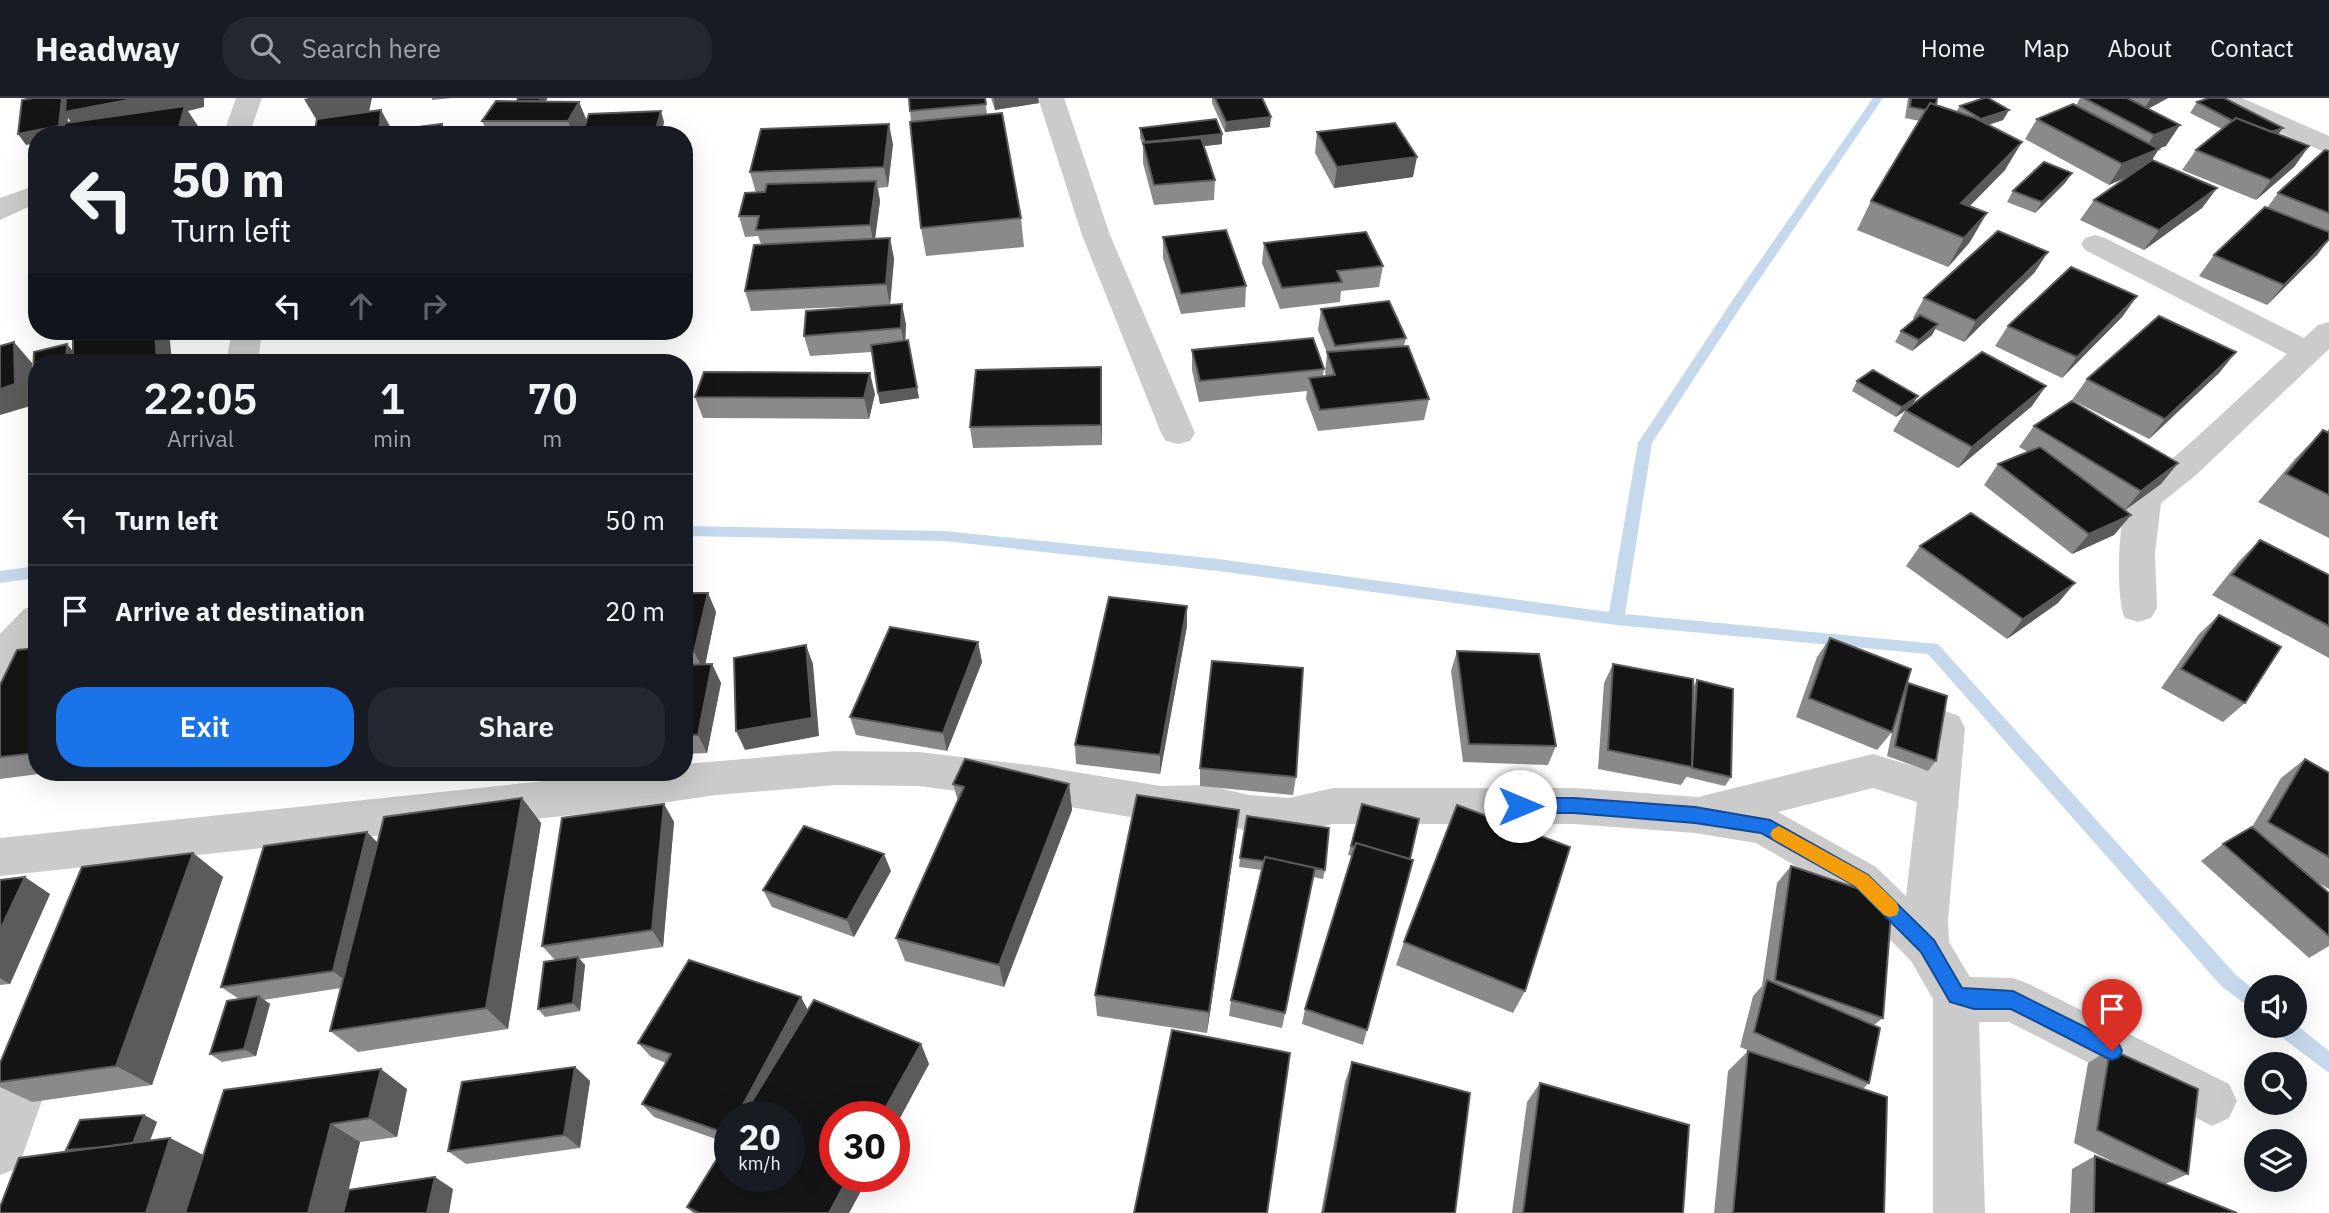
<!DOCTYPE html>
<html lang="en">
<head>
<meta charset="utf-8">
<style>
  body { margin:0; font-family:"IBM Plex Sans",sans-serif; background:#242831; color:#f1f3f6; height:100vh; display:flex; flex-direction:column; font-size:26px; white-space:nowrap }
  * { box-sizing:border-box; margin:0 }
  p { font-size:23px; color:#9ea1a6 }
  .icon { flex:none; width:38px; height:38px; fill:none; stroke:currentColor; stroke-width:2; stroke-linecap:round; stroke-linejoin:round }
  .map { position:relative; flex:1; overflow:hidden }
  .panel { position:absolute; left:28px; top:256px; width:665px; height:427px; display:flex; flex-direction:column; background:#171b24; border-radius:28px; box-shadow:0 7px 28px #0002 }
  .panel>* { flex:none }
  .guide { position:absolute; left:28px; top:28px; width:665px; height:214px; border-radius:28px; box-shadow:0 7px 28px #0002; background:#171b24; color:#f1f3f6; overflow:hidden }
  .fabs { position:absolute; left:2244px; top:877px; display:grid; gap:14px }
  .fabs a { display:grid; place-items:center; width:63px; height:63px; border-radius:50%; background:#171b24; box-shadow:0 7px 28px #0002; font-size:35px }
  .speed { position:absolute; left:714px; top:1003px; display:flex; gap:14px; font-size:35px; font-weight:700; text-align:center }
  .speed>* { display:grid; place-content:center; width:91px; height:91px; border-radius:50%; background:#171b24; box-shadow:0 7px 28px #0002; line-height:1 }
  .speed small { font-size:18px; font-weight:400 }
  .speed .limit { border:10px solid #d22; background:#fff; color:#111 }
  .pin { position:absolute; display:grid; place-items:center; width:60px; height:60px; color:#fff; margin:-72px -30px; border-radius:50% 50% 50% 0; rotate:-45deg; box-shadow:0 0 7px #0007 }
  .pin .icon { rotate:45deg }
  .me { position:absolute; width:77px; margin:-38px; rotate:90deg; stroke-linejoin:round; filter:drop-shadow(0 0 5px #0008) }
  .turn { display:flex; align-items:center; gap:24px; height:147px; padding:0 28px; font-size:32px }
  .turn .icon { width:91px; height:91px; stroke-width:2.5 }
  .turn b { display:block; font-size:49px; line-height:60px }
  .lanes { display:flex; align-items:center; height:66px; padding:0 28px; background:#0003; justify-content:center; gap:35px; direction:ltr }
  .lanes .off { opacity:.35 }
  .eta { display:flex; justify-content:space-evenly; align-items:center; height:119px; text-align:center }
  .eta b { font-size:42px; font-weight:600; line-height:49px }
  .button { display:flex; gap:14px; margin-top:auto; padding:14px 28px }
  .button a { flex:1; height:80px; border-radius:28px; background:#1a73e8; color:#fff; font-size:28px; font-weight:600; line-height:80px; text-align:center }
  .button a+a { background:#242831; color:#f1f3f6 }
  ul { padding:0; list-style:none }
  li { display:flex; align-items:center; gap:21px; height:91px; padding:0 28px; border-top:2px solid #363941 }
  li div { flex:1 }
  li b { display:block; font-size:26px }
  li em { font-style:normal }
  header { display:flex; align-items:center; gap:42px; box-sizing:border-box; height:98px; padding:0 35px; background:#171b24; border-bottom:2px solid #363941 }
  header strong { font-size:33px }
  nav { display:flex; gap:38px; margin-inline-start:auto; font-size:24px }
  .search { width:490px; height:63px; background:#242831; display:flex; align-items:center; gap:18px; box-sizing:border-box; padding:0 24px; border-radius:28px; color:#9ea1a6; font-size:26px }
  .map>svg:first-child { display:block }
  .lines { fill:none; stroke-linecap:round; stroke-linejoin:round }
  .stream { fill:#c6d9ec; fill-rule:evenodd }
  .minor { fill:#cbcbcb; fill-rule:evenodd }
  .wall { fill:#8a8a8a; fill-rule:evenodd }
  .shaded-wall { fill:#5b5b5b }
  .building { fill:#151515; stroke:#5b5b5b; stroke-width:2 }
  .route { fill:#1a73e8; stroke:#114b97; stroke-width:2 }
  .slow { fill:#f59e0b }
</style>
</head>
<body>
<header>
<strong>Headway</strong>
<div class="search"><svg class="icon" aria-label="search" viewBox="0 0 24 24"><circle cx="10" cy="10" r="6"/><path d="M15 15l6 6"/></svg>Search here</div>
<nav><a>Home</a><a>Map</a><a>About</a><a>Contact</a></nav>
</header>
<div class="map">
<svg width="2329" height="1115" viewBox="0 0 2329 1115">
  <rect width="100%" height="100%" fill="#fff"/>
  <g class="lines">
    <path class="stream" d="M1873 0H1883L1744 204 1652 345 1625 516 1938 546 2236 877 2256 893V914L2222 889 1928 556 1616 527 1218 473 944 443 684 438V428L944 433 1218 461 1609 514 1638 345 1734 200Z
      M37 468V480L0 485V473Z
      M2294 925 2329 953V975L2276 935 2273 928H2294Z"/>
    <path class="minor" d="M236 0H262L249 37H223Z
      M1038 0H1064L1110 137 1195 335 1190 343 1178 346 1166 343 1161 335 1082 137Z
      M2208 0H2242L2329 38V56L2212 5Z
      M37 87V105L0 122V100Z
      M2095 137 2105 140 2304 240 2318 227 2329 224V251L2195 378 2161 405 2155 455 2157 510 2151 520 2138 524 2125 520C2115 502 2118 412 2130 394 2139 380 2159 372 2172 361 2211 327 2248 291 2287 256L2085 152 2081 146 2085 140Z
      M232 233H262L258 264H226Z
      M37 507V546L29 554 14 584 0 588V536L24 511Z
      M1945 613 1959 618 1965 630 1948 822 1949 844 1970 879 2013 880 2029 886 2229 986 2237 1003 2229 1020 2212 1028 2009 924H1979L1985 1115H1933V901L1911 863 1846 797 1756 745 1695 735 1574 726H1333L1289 736 1249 733 1206 723 1161 724 1045 705 919 688 836 687 716 697 600 714 0 778V740L631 674H684V666L836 653 919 654 1045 669 1161 688 1206 687 1249 697 1289 700 1333 690H1574L1698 699 1873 656 1920 670 1925 630 1931 618ZM1873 690 1917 704 1906 798 1876 769 1778 714Z
      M37 926 54 932 61 949 18 1070 0 1077V984L20 932Z"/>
  </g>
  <path class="wall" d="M432 0H452L432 2Z
    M518 0H547L546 3 579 4 587 23 664 24 661 37H489L482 23 517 3Z
    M985 0 987 17 1021 120 1024 149 926 158 921 130 910 13Z
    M991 0H1038L1039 5 995 12Z
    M1212 0H1262L1270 29 1225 34 1212 5Z
    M1908 0H1937L1936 7 1956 14 1960 8 2009 12 2003 22 1988 27 2005 72 1970 108V144L1948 169 1857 132 1871 103 1920 23 1905 20Z
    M2080 0H2168L2148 11 2166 48 2159 50 2152 62 2217 90 2202 110 2144 152 2080 122 2094 102 2128 78 2109 87 2025 41 2037 21 2076 8Z
    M2197 4 2283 30 2278 36 2309 48 2294 69 2256 102 2182 72 2196 52 2222 31 2190 15Z
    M1140 30 1222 46 1204 48 1215 82 1214 102 1154 107 1143 65V48L1140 40Z
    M1317 34 1413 79 1334 90 1315 55Z
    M893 46 888 89 878 90 880 103 875 141 890 140 894 161 890 207 906 226 905 242 919 300 880 306 872 254 810 258 804 238 885 207 751 213 745 193 761 146 758 138 745 139 739 118 756 95 750 74Z
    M2329 53V142L2317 157 2267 207 2199 178 2214 157 2267 110 2278 95Z
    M2072 75 2065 85 2035 115 2007 104 2013 93Z
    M1163 139 1246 188 1245 209 1181 216 1163 160Z
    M1264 145 1383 168 1379 189 1341 193 1340 204 1280 211 1262 165Z
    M2035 174 1964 244 1935 231 1932 237 1912 253 1895 244 1901 233 1915 221 1913 220 1924 200Z
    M2137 198 2122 219 2062 280 1995 248 2008 228Z
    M1321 211 1406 240 1404 248 1429 301 1424 322 1318 333 1306 301 1307 293 1199 304 1192 272V252L1324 271 1323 278H1326L1325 275 1327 255 1318 232Z
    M2236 254 2219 275 2149 341 2072 302 2087 281Z
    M1857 283 1918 298 1912 307 2032 308 1958 370 1893 333 1905 313 1896 319 1852 293Z
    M1102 290V347L973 350 970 329Z
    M875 296 869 321 703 320 695 299Z
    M2034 328 2178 365 2161 386 2125 412 2131 417 2114 437 2072 456 1984 387 1998 366 2028 354 2019 349Z
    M2329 331V440L2258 404 2295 361 2323 332 2326 334Z
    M2260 442 2329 477V560L2212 497 2240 462Z
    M1920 448 2058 505 2007 541 1906 468Z
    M684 495H708L716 514 705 566H712L721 585 707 655 684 656Z
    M2219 517 2245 605 2223 624 2161 590 2199 536Z
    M1187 528 1160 676 1076 666 1075 647Z
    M1830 540 1905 588 1908 585 1936 663 1928 673 1887 658 1893 629 1892 634 1877 652 1796 619 1817 559Z
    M978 544 982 564 947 653 856 637 850 619Z
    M37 550V674H54L0 681V587Z
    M1457 553 1556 648 1548 667 1463 664 1451 573Z
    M1613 566 1693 589 1697 582 1731 679 1725 688 1687 679V678L1681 687 1598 671 1604 585Z
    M2305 661 2329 675V791L2315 783 2329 795V848L2309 860 2201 763 2223 746 2252 729 2281 680Z
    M1200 670 1296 679 1293 697 1200 688Z
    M953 686H1069L1072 712 1004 889 905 863 896 840 958 703Z
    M522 700 541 725 508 931 358 954 330 933 341 890 263 902 270 906 256 958 222 964 210 956 239 901 221 889 377 744Z
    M664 706 674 724 663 849 579 861 585 867 580 913 545 919 538 911 555 862 542 848Z
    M1362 706 1367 932 1363 947 1302 926 1305 911 1352 758 1348 757Z
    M1236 737 1207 935 1097 918 1095 897Z
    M193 755 223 779 152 987 32 1004 0 989V965Z
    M1240 760 1325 772 1323 781 1313 779 1282 930 1229 918 1231 902 1262 772 1239 769Z
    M1791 768 1883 920 1874 927 1869 985 1863 991 1884 1115H1714L1728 973 1748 953 1757 956 1740 949 1753 898 1762 888 1777 785Z
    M891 773 854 839 772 809 763 792Z
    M0 782 50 796 10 886 0 887Z
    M1404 844 1525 893 1513 915 1396 867Z
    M808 912 921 946 929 966 849 1115H693L687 1109 727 1045 654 1019 642 1006 666 965 651 959 638 945ZM730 1018 789 1078H730Z
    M2110 951 2188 1076 2165 1086 2237 1115H2070L2072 1071 2095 1058 2130 1072 2074 1045 2088 965Z
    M1352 964 1455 1115H1321L1345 984Z
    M575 969 590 983 580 1050 466 1066 448 1053Z
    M1540 985 1683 1115H1512L1527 1004Z
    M407 991 397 1039 360 1044 343 1115H0L70 1054 66 1052 144 1017 157 1024 150 1042 170 1040 203 1057Z"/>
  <path class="shaded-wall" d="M62 0H204V9L188 13 198 28 195 37 79 34 68 20 67 37H37V45L26 47 18 36Z
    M309 0H372L369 14 316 21 304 1Z
    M541 0H547L544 15 521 17Z
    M994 0H1038L1039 5 995 12Z
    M2151 0H2168L2142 14Z
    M579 4 587 24 579 37H573L568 23Z
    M381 12 392 32 378 37Z
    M2009 12 2003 22 1975 31 1981 21Z
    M661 13 664 24 661 37H658L656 31Z
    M1271 19 1270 29 1225 34 1226 24Z
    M442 26 447 37H441Z
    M889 26 893 46 888 89 884 69Z
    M2180 27 2166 48 2141 57 2154 37Z
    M2283 30 2275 40 2262 38Z
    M1222 36V46L1145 55V44Z
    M2022 44 2005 72 1945 133 1961 105Z
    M2309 48 2294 69 2256 102 2271 82Z
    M2159 51 2146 71 2109 87 2122 66Z
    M1417 59 1413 79 1334 90 1337 69Z
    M2072 75 2065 85 2035 115 2042 104Z
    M876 83 880 103 874 148 870 127Z
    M2217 90 2202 110 2144 152 2159 132Z
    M1987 115 1970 144 1948 169 1964 140Z
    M890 140 894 161 890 207 886 186Z
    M2329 141 2317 157 2267 207 2284 187Z
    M2048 154 2035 174 1964 244 1976 223Z
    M2137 198 2122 219 2062 280 2077 259Z
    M902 206 906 226 905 251 901 230Z
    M1938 226 1932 237 1912 253 1919 242Z
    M155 233H169L172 264H157Z
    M14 244 32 265 34 299 37 298V305L34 302V307L0 317V291Z
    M67 246 76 257V264H66Z
    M910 253 919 300 880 306 878 295Z
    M2236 254 2219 275 2149 341 2165 321Z
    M1101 269 1102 290V347L1101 327Z
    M870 275 875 296 869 321 864 300Z
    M2046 288 2032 308 1958 370 1972 349Z
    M1918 298 1911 308 1896 319 1902 309Z
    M2178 365 2161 386 2124 413 2141 393Z
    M2131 417 2114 437 2072 456 2089 436Z
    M2075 485 2058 505 2007 541 2023 521Z
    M708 495 716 514 704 573 694 554Z
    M1187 508V528L1160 676V657Z
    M978 544 982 564 947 653 943 635Z
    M806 547 813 566 819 638 745 652 736 633Z
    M712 566 721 585 707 655 698 637Z
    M1069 686 1072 712 1004 889 999 867Z
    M522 700 541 725 508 931 486 910Z
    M664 706 674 724 663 849 652 832Z
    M1239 712 1236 737 1207 935 1209 914Z
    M367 734 384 751 352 888 333 873Z
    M193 755 223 779 152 987 116 968Z
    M884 756 891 773 854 839 847 822Z
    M25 779 50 796 10 886 0 880V832Z
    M578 859 585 867 580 913 573 905Z
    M259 898 270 906 256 958 244 951Z
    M801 899 809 914 755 1018H737Z
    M921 946 929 966 894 1031V1018H881Z
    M575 969 590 983 580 1050 564 1037Z
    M381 971 407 991 397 1039 369 1020Z
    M144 1017 157 1024 146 1053 132 1046Z
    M331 1026 360 1044 343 1115H308Z
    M170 1040 205 1058 187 1115H146Z
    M849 1078H869L849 1115H829Z
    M435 1079 453 1091 449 1115H427Z"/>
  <path class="building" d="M33 0H62L59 28 18 36 22 2Z
    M66 0H138L65 14Z
    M518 0H541L540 3H517Z
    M909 0H985L986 6 910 13Z
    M1215 0H1262L1271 19 1226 24Z
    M1911 0H1937L1936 7 1930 5 1926 12 1910 9Z
    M1984 0H1988L2009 12 1981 21 1960 8Z
    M2084 0H2127L2180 27 2154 37Z
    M2209 0H2224L2283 30 2271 34 2236 20 2233 23 2197 4Z
    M496 3 579 4 568 23H482Z
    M1930 5 1975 20 2022 44 1961 105 1987 115 1964 140 1871 103Z
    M2073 6 2159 51 2122 66 2037 21Z
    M185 8 177 36 61 37 65 25Z
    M381 12 379 34 357 37H314L317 21Z
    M661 13 656 31 583 33 589 16Z
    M1002 15 1021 120 921 130 910 24Z
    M2236 20 2309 48 2271 82 2196 52Z
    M1216 21 1222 36 1145 44 1140 30Z
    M1395 25 1417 59 1337 69 1317 34Z
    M442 26 441 37H357Z
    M889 26 884 69 750 74 761 31Z
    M609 32 607 37H491V36Z
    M1201 40 1215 82 1154 87 1143 45Z
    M2325 52 2329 53V115L2278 95Z
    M2152 62 2217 90 2159 132 2094 102Z
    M2044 64 2072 75 2042 104 2013 93Z
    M876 83 870 127 756 132 759 118H739L745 95 765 94 767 86Z
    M2265 109 2329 134V141L2284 187 2214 157Z
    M1226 132 1246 188 1181 196 1163 139Z
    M1998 133 2048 154 1976 223 1924 200Z
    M1366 134 1383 168 1337 173 1342 184 1282 190 1264 145Z
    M890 140 886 186 745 193 754 147Z
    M2071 169 2137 198 2077 259 2008 228Z
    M1389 203 1406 240 1335 248 1321 211Z
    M902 206 901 230 804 238 806 213Z
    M1920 217 1938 226 1919 242 1901 233Z
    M2159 218 2236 254 2165 321 2087 281Z
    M73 233H155L157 264H73Z
    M1313 240 1324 271 1200 283 1192 252Z
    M908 242 917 290 878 295 871 247Z
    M14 244 15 286 0 291V248Z
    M67 246 66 264H37V298L32 299 34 254Z
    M1408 248 1429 301 1320 312 1309 280 1335 277 1327 254Z
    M1982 254 2046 288 1972 349 1905 312Z
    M363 260 362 264H328Z
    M1101 269V327L970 329 976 272Z
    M1873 272 1918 298 1902 309 1857 283Z
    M704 274 870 275 864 300 695 299Z
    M2072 303 2178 365 2141 393 2034 328Z
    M2323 332 2329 335V397L2286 376Z
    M2040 349 2131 417 2089 436 1998 366Z
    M1971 415 2075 485 2023 521 1920 448Z
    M2260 442 2329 477V528L2232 477Z
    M684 495H708L694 554H684Z
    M1109 499 1187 508 1160 657 1075 647Z
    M2219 517 2281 549 2245 605 2181 571Z
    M890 529 978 544 943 635 850 619Z
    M1830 540 1911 571 1892 634 1809 600Z
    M806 547 812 620 736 633 734 560Z
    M37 550V655L0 659V587L17 552Z
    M1457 553 1539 556 1556 648 1469 646Z
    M1212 563 1303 570 1296 679 1200 670Z
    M712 566 698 637H684V567Z
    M1613 566 1693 581 1692 669 1608 652Z
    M1697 582 1733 591 1731 679 1692 670Z
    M1908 585 1947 598 1936 663 1895 648Z
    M965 661 1069 686 999 867 896 840 964 689 953 686Z
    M2305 661 2329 675V759L2268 724Z
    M1137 697 1239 712 1209 914 1095 897Z
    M522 700 486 910 330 933 384 719Z
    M664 706 652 832 542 848 562 720Z
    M1362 706 1419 721 1410 761 1356 745 1354 749 1351 748Z
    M1457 707 1570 749 1525 893 1404 844Z
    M1247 718 1329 730 1325 772 1265 759 1264 763 1240 760Z
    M804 728 884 756 847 822 763 792Z
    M2252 729 2329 795V838L2223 746Z
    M367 734 333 873 221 889 264 748Z
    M1356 745 1413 762 1367 932 1305 911Z
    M193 755 116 968 0 984V965L82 769Z
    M1265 759 1315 770 1285 915 1231 902Z
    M1791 768 1892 802 1883 920 1775 882Z
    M25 779 0 832V782Z
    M578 859 573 905 538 911 544 864Z
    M689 862 801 899 737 1018H730V1032L728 1036 642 1006 671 956 638 945Z
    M1767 882 1880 930 1869 985 1754 934Z
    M259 898 244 951 210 956 227 903Z
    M814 902 921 946 881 1018H835V1078H849L829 1115H699L687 1109 730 1040V1078H789V1018H743Z
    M1172 932 1290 955 1267 1115H1134Z
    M2110 951 2198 991 2188 1076 2097 1032Z
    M1748 953 1887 999 1884 1115H1733Z
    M1352 964 1470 995 1455 1115H1323Z
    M575 969 564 1037 448 1053 462 984Z
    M381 971 369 1020 331 1026 308 1115H185L224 992Z
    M1540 985 1689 1027 1683 1115H1523Z
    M144 1017 133 1045 104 1049 66 1052 80 1022Z
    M170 1040 146 1115H0V1109L19 1060Z
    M2095 1058 2237 1115H2094Z
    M435 1079 427 1115H343L349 1092Z"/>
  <path class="route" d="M1520 700H1574L1695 709 1770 722 1868 777 1934 842 1962 890 2013 893 2119 946 2122 953 2119 959 2112 962 2105 959 2011 911H1974L1950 904 1921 854 1855 788 1761 735 1695 725 1574 715H1520L1514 713 1511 708 1514 703Z"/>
  <path class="slow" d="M1779 728 1868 777 1897 805 1899 811 1897 817 1890 819 1884 817 1855 788 1773 741 1770 736 1773 731Z"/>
</svg>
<div class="fabs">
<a><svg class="icon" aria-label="sound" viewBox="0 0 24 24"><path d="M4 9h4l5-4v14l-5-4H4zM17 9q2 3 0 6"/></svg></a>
<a><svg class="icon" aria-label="search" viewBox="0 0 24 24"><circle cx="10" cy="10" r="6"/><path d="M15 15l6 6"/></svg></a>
<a><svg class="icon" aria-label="layers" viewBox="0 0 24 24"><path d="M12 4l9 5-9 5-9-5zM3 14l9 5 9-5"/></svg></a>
</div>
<div class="speed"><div>20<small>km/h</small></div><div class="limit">30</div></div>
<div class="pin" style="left:2112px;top:953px;background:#d93025"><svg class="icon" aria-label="arrive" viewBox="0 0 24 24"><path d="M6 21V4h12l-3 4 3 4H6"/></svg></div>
<svg class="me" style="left:1520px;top:708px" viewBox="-20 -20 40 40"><circle r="19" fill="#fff"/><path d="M0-13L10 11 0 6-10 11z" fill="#1a73e8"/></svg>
<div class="guide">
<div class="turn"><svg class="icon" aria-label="left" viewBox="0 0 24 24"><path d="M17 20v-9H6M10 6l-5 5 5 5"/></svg><div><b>50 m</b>Turn left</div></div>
<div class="lanes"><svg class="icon" aria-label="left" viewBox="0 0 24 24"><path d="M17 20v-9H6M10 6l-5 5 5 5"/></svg><svg class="icon off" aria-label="ahead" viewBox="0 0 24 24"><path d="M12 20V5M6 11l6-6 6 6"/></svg><svg class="icon off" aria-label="right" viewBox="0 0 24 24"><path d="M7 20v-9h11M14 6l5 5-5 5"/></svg></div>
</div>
<section class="panel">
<div class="eta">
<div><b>22:05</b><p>Arrival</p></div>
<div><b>1</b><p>min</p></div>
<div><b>70</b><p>m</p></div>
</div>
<ul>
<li><svg class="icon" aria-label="left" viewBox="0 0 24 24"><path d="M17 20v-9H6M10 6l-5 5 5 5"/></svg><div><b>Turn left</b></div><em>50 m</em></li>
<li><svg class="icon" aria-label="arrive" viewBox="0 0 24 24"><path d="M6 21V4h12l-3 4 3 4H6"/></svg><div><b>Arrive at destination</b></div><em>20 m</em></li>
</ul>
<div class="button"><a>Exit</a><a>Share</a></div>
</section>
</div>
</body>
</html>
